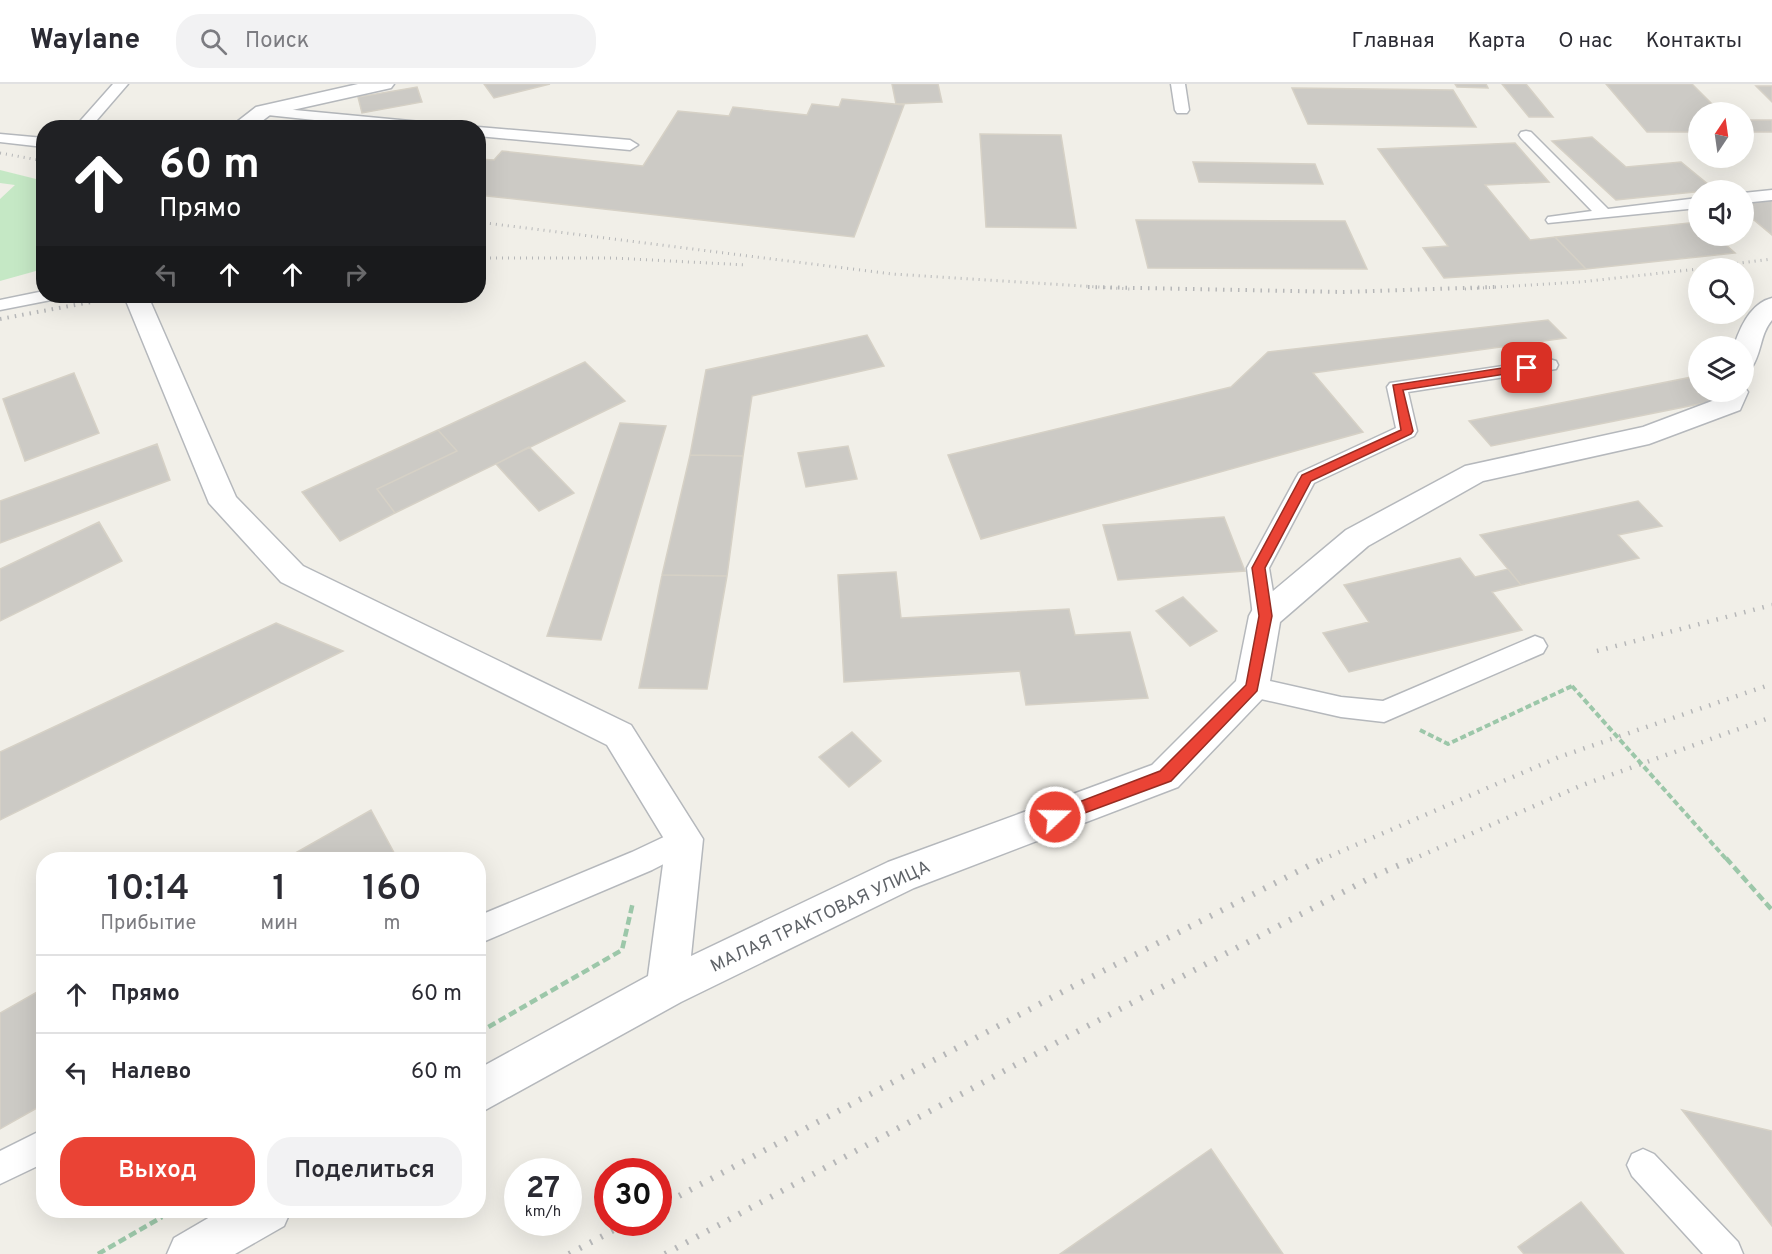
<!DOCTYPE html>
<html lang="ru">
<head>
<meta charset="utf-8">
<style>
  body { margin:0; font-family:Overpass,sans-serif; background:#f2f2f3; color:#2b2b33; height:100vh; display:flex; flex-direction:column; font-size:22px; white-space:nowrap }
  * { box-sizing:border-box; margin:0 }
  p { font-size:20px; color:#7c7c81 }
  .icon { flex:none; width:33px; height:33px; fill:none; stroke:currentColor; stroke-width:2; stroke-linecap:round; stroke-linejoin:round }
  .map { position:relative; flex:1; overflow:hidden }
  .side { position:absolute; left:36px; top:768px; width:450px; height:366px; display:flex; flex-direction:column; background:#fff; border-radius:24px; box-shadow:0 6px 24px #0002 }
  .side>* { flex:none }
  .top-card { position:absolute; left:36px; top:36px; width:450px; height:183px; border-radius:24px; box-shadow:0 6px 24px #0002; background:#202124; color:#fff; overflow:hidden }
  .needle { width:39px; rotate:13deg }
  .controls { position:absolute; left:1688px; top:18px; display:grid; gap:12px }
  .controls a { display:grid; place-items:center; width:66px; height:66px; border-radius:50%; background:#fff; box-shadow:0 6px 24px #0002; font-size:30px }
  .speed { position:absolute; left:504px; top:1074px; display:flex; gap:12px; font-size:30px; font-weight:700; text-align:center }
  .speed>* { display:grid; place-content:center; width:78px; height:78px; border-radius:50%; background:#fff; box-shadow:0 6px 24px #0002; line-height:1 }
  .speed small { font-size:15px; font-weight:400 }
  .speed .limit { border:9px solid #d22; background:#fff; color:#111 }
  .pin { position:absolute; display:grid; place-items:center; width:51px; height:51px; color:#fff; margin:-26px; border-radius:12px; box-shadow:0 3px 9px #0006 }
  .me { position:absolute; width:66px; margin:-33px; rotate:69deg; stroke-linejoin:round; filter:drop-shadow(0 0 4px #0008) }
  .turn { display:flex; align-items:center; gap:21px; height:126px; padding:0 24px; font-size:27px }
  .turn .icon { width:78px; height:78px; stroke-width:2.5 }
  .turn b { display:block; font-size:42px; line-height:51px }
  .lanes { display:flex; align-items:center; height:57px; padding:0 24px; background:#0003; justify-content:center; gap:30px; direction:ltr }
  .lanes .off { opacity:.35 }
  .eta { display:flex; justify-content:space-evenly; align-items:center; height:102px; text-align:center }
  .eta b { font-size:36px; font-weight:600; line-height:42px }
  .cta { display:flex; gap:12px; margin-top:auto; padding:12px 24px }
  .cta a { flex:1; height:69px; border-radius:24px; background:#ea4335; color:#fff; font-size:24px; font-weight:600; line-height:69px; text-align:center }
  .cta a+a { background:#f2f2f3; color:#2b2b33 }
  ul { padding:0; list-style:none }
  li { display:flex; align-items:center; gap:18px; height:78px; padding:0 24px; border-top:2px solid #e1e1e2 }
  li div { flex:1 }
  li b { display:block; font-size:22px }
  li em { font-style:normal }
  header { display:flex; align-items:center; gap:36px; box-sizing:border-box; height:84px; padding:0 30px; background:#fff; border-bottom:2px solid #e1e1e2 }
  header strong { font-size:28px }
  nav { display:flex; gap:33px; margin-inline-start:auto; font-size:21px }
  .search { width:420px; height:54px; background:#f2f2f3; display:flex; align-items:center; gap:15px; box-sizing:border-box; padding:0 21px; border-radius:24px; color:#7c7c81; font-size:22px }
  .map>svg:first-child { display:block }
  .green { fill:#c5e8c5 }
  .building { fill:#cccac5; stroke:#d6d1c6; stroke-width:1.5 }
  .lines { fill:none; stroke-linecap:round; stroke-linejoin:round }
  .service-casing { stroke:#b5b8bc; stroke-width:3 }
  .minor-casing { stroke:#b5b8bc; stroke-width:3 }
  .path-far1 { stroke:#9cc7a9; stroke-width:4; stroke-dasharray:6 3; stroke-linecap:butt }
  .path { stroke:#9cc7a9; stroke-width:4.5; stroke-dasharray:8 4; stroke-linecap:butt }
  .service { fill:#fff; fill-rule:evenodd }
  .minor { fill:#fff; fill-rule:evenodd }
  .rail-far3 { stroke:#b6b7b8; stroke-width:3; stroke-dasharray:1 5; stroke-linecap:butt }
  .rail-far2 { stroke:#b6b7b8; stroke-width:4; stroke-dasharray:1.5 6; stroke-linecap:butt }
  .rail-far1 { stroke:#b6b7b8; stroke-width:4.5; stroke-dasharray:1.5 8; stroke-linecap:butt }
  .rail { stroke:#b6b7b8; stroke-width:6; stroke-dasharray:2 10; stroke-linecap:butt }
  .path-bridge-far1 { stroke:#9cc7a9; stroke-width:4; stroke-dasharray:6 3; stroke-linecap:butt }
  .path-bridge { stroke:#9cc7a9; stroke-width:4.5; stroke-dasharray:8 4; stroke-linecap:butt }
  .route { fill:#ea4335; stroke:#982c22; stroke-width:1.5 }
  .labels { text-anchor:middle; stroke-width:4.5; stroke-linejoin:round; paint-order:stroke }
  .street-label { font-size:18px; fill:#5f6368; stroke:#fff }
</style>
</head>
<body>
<header>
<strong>Waylane</strong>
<div class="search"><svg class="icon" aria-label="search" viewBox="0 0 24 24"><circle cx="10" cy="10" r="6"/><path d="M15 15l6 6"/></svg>Поиск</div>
<nav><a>Главная</a><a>Карта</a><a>О нас</a><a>Контакты</a></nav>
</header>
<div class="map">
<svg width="1772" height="1170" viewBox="0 0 1772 1170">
  <rect width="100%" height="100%" fill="#f1efe8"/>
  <path class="green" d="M0 86 44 97 43 185 0 197V115L15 101 0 99Z"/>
  <path class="building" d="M484 0H550L494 14Z
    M892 0H938L942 18 896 20Z
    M1455 0H1486L1488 4 1457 3Z
    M1502 0H1526L1553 33H1529Z
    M1606 0H1692L1720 28H1698V48H1647Z
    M1756 2H1772V18Z
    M417 3 422 18 362 29 358 13Z
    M1292 4 1453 6 1476 43 1308 40Z
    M842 15 904 21 854 153 478 111V75L494 76 502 67 643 82 678 27 729 32 733 23 807 31 812 20 839 23Z
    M1743 36H1772V48H1743Z
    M980 50 1061 51 1076 144 986 143Z
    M1592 53 1626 83 1681 78 1715 106 1616 116 1552 57Z
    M1515 59 1549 98 1485 101 1530 156 1555 153 1586 185 1444 194 1423 164 1448 162 1378 65Z
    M1193 78 1315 80 1323 100 1199 98Z
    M1772 115V151L1743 127V118Z
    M1136 136 1345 137 1367 185 1148 184Z
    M1698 138V152H1716L1735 169 1586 185 1555 153Z
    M1548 236 1566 254 1313 289 1363 348 981 455 948 371 1231 303 1268 268Z
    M867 251 884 282 752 312 743 372 690 371 706 286Z
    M585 278 625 317 395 429 377 405 457 367 438 346Z
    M74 289 99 349 25 377 3 315Z
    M1697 292 1698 308H1715L1724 315 1491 362 1469 337Z
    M620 339 666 342 601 556 547 552Z
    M438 346 457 367 377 405 395 429 340 457 302 408Z
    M157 360 170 396 0 459V417Z
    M848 362 857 395 806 403 798 369Z
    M529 363 574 409 539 427 496 380Z
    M690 371 743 372 727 492 662 491Z
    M1638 417 1662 442 1618 451 1639 474 1521 501 1480 451Z
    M1224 433 1245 487 1118 496 1103 441Z
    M99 438 122 477 0 537V485Z
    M1460 474 1475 493 1508 485 1521 501 1492 508 1522 546 1349 588 1323 549 1369 538 1344 501Z
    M896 488 901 534 1069 525 1075 551 1130 548 1148 614 1026 621 1020 587 844 598 838 491Z
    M662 491 727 492 707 605 639 604Z
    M1183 513 1217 547 1190 562 1156 527Z
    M276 539 343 567 0 736V668Z
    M852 648 881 677 849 703 819 673Z
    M371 726 398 776H283Z
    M44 904V1020L0 1045V929Z
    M1682 1026 1772 1047V1142Z
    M1211 1065 1283 1170H1060Z
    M1581 1118 1624 1170H1524L1518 1163Z"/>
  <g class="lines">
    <g class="service-casing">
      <path id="service" d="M113 0H128L90 44H74Z
        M1171 0H1185L1189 26 1187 29H1177L1175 26Z
        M263 23 442 40 449 44H390L258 30 256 27 258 24Z
        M478 43 630 56 638 61 630 66 478 52V44H474Z
        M1526 47 1531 48 1608 125 1698 114V124L1548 139 1546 136 1548 133 1592 127 1521 54 1519 51 1521 48Z
        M0 50 44 54V63L0 58Z
        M1772 106V116L1743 119V109Z
        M44 207V212H53L51 216 0 226V216Z
        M1549 275 1556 277 1558 281 1556 285 1408 308 1417 347 1414 352 1314 399 1269 484 1277 532 1273 538 1265 541 1257 538 1253 532 1247 484 1296 394 1299 389 1396 344 1387 303 1390 299Z
        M1535 552 1543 555 1547 562 1543 569 1384 638 1341 633 1252 613 1243 610 1240 603 1243 596 1252 593 1341 613 1383 617Z
        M685 743 695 746 698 755 695 764 652 786 478 860V832L632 768Z
        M44 1045V1079L0 1100V1067Z
        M1643 1065 1654 1070 1738 1158 1743 1170H1703L1632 1092 1627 1081 1632 1070Z"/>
    </g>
    <g class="minor-casing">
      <path id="minor" d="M358 0H394L391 4 270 31 253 44H229L256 23Z
        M124 212H148L236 413 303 482 631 641 703 755 691 872 888 778 1152 681 1236 597 1249 532 1254 523 1346 446 1465 382 1643 343 1720 314 1722 308H1743V301L1748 308 1740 326 1649 360 1483 397 1368 462 1280 538 1269 603 1264 613 1178 703 914 804 681 918 478 1030V985L648 892 666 758 607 661 281 498 209 419Z
        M1772 214V236C1760 250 1762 268 1752 283L1743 285V262H1734C1740 243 1751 219 1772 214Z
        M222 1126H291L284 1142 235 1170H167L174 1154Z"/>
    </g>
    <path class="path-far1" d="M1420 646 1448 660 1572 602"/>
    <path class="path" d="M478 949 622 866 633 818
      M98 1170 162 1133"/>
    <use href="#service" class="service"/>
    <use href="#minor" class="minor"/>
    <path class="rail-far3" d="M0 69 44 77
      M478 138 892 190 1130 205
      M478 174H613L747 181
      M1701 184 1772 175
      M1465 205 1580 198 1698 185"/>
    <path class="rail-far2" d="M1088 203 1343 208 1495 203
      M0 235 123 212"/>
    <path class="rail-far1" d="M1597 567 1772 521
      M1321 776 1559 673 1772 600
      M1411 776 1580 702 1772 633"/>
    <path class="rail" d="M658 1123 1064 907 1324 774
      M569 1170 629 1138
      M665 1170 1082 945 1370 794 1415 774"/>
    <path class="path-bridge-far1" d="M1572 602 1727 776"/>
    <path class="path-bridge" d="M1726 774 1772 826"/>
  </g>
  <path class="route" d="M1527 280 1531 282V286L1403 306 1413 347 1411 350 1311 397 1265 484 1272 532 1257 607 1171 697 1055 740 1050 738 1048 733 1050 729 1160 687 1246 601 1259 532 1252 484 1302 391 1401 346 1393 301Z"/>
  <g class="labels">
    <g class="street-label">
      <text transform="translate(820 832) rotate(-25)" y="6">МАЛАЯ ТРАКТОВАЯ УЛИЦА</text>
    </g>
  </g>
</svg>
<div class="controls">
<a><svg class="needle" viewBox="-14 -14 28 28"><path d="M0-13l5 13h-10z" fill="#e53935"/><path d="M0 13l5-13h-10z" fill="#7c7c81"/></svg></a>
<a><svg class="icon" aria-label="sound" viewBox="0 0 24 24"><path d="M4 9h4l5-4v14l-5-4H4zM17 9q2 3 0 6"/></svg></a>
<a><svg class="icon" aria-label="search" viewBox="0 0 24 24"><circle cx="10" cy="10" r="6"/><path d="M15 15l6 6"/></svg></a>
<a><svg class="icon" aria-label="layers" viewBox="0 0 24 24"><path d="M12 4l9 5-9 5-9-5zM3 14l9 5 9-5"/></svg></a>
</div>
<div class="speed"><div>27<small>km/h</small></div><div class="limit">30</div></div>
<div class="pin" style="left:1527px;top:284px;background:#d93025"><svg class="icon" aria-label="arrive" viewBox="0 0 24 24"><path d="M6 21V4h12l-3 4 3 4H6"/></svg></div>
<svg class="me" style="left:1055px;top:733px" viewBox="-20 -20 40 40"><circle r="17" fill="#ea4335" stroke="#fff" stroke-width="3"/><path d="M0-11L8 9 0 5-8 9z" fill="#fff"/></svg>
<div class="top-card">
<div class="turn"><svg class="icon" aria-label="ahead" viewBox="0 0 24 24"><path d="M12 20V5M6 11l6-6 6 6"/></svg><div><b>60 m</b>Прямо</div></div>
<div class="lanes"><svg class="icon off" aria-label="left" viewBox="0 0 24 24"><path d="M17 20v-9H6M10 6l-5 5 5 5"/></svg><svg class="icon" aria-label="ahead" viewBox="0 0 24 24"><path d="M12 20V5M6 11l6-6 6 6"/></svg><svg class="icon" aria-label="ahead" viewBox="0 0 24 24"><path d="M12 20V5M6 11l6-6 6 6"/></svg><svg class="icon off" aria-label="right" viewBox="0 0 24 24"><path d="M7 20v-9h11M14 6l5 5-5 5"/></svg></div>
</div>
<section class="side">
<div class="eta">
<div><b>10:14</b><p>Прибытие</p></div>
<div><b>1</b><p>мин</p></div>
<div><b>160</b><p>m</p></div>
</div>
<ul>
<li><svg class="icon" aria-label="ahead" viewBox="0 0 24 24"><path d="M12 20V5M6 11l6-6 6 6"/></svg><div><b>Прямо</b></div><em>60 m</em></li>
<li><svg class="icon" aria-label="left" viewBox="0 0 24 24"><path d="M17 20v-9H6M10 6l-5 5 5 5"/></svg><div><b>Налево</b></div><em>60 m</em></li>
</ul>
<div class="cta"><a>Выход</a><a>Поделиться</a></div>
</section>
</div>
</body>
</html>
